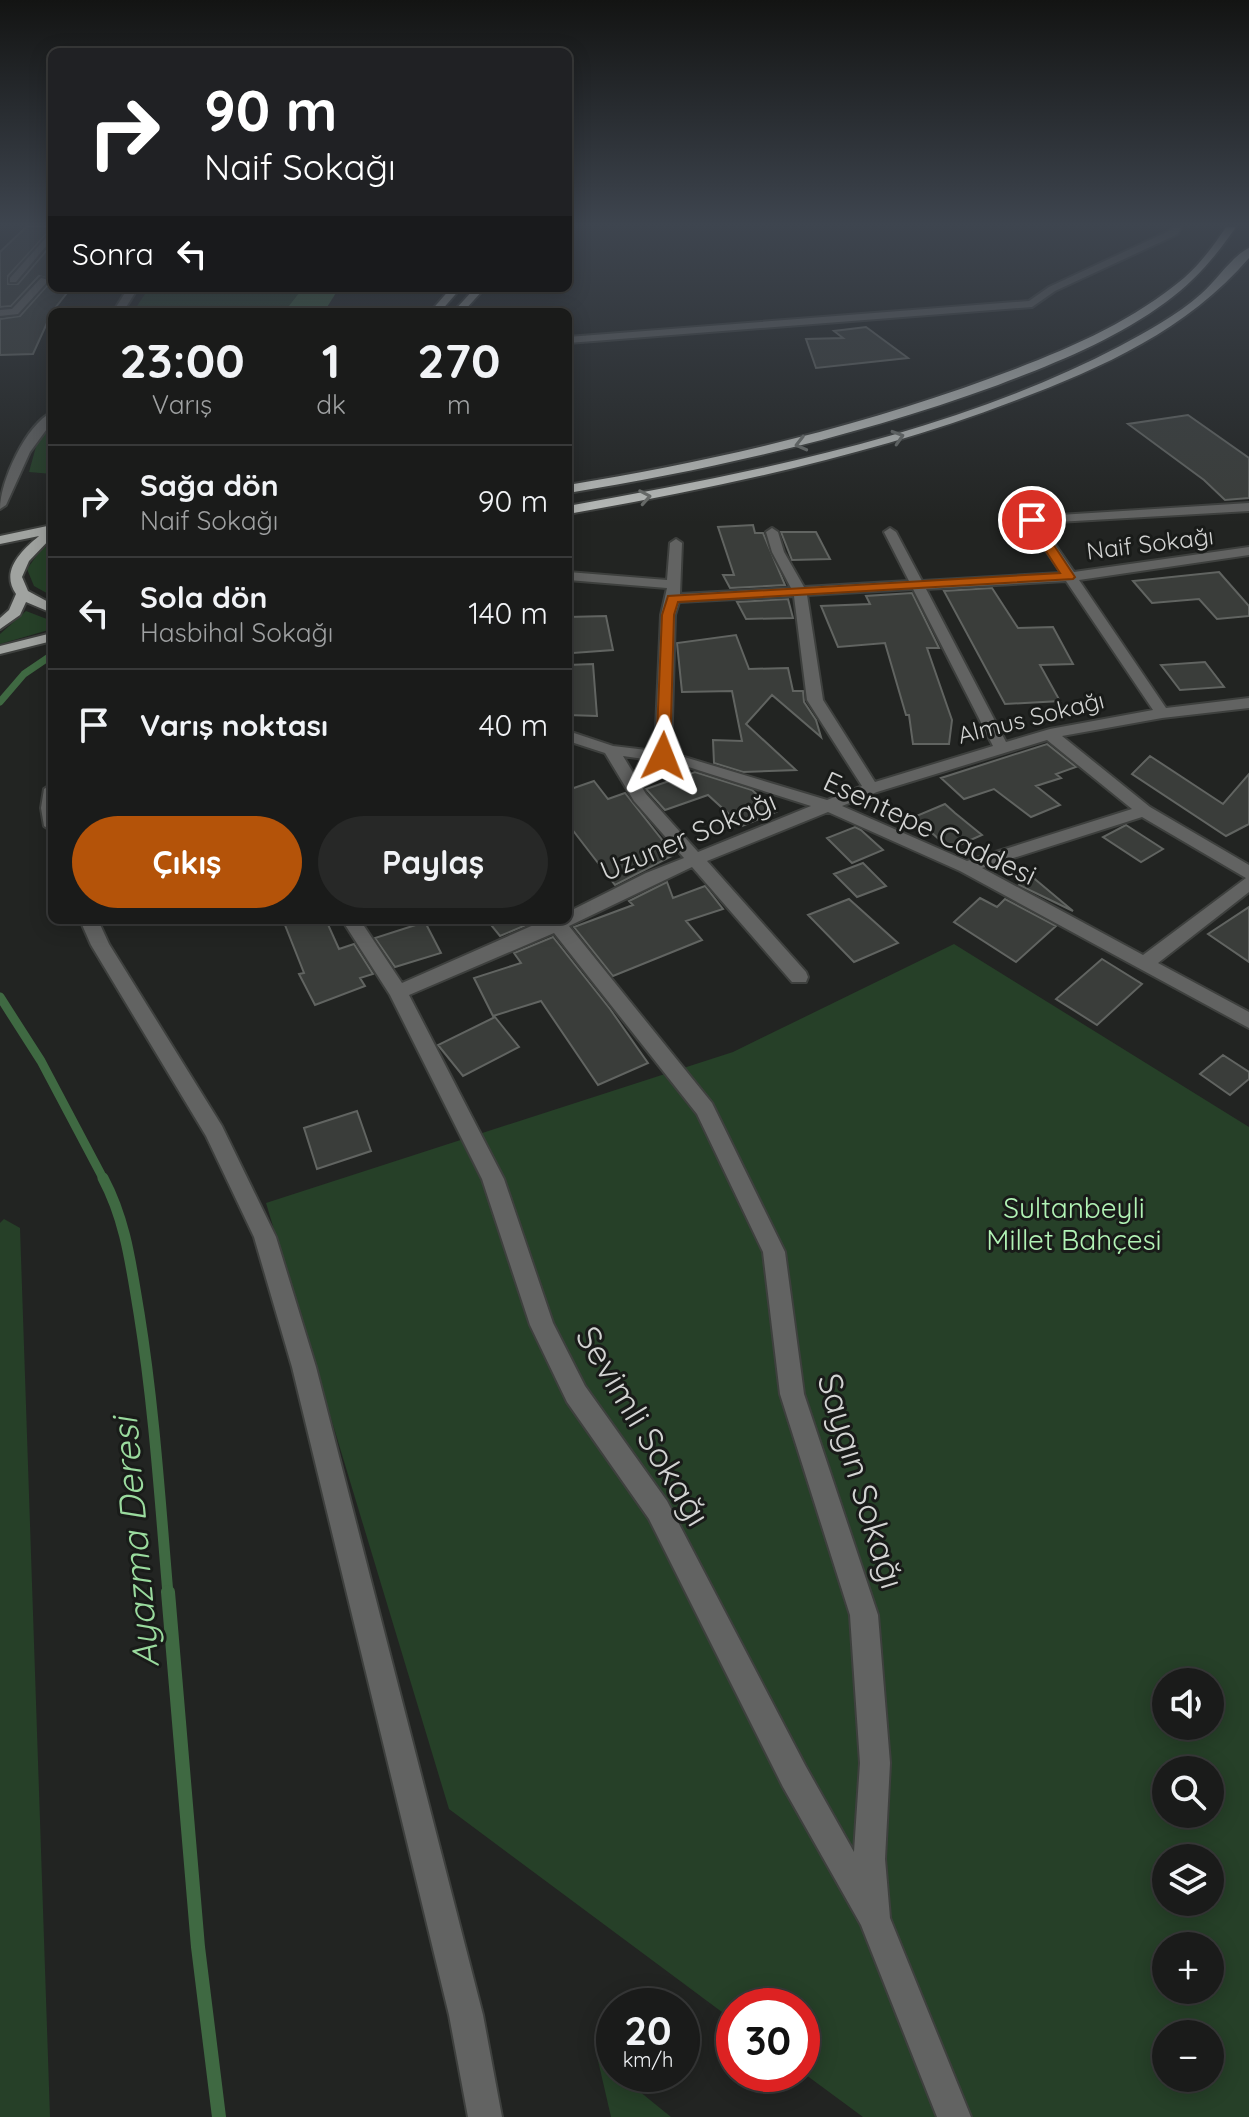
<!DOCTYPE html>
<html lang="tr">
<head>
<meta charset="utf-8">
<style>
  body { margin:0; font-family:Quicksand,sans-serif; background:#272827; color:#f1f3f6; height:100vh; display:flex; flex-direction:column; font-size:30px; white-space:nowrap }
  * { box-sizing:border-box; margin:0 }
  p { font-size:26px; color:#9fa1a2 }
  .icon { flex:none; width:44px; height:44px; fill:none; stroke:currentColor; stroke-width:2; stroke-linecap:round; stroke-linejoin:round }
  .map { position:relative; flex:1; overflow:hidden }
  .details { position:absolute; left:48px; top:308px; width:524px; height:616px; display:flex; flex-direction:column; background:#1a1b1a; border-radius:12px; box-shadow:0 4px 20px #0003,0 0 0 2px #383939 }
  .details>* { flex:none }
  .guide { position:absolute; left:48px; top:48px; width:524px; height:244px; border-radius:12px; box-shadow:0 4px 20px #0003,0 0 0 2px #383939; background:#202124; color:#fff; overflow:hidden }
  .fabs { position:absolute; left:1152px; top:1668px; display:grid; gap:16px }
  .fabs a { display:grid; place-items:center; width:72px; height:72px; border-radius:50%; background:#1a1b1a; box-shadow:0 4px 20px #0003,0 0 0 2px #383939; font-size:40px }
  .speed { position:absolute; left:596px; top:1988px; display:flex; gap:16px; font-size:40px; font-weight:700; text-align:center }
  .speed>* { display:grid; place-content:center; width:104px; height:104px; border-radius:50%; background:#1a1b1a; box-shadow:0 4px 20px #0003,0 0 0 2px #383939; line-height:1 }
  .speed small { font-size:20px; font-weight:400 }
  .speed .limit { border:12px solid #d22; background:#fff; color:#111 }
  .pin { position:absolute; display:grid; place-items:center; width:68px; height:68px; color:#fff; margin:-34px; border:4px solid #fff; border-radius:50%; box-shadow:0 2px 8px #0007 }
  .me { position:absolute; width:88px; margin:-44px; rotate:2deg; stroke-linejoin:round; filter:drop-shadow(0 0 6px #0008) }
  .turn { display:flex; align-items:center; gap:28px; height:168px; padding:0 24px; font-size:36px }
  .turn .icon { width:104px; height:104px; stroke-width:2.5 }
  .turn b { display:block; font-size:56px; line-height:68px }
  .then { display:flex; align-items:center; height:76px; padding:0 24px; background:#0003; gap:16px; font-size:30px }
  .eta { display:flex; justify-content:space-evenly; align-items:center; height:136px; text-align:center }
  .eta b { font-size:48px; font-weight:800; line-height:56px }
  .cta { display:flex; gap:16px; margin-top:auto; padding:16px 24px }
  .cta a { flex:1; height:92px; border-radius:48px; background:#b45309; color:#fff; font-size:32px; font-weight:800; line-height:92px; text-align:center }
  .cta a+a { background:#272827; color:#f1f3f6 }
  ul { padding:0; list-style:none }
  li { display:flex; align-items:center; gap:24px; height:112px; padding:0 24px; border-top:2px solid #383939 }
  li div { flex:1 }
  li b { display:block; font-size:30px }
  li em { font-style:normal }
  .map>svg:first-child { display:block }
  .green { fill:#264028; fill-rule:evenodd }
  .water { fill:#3f6942 }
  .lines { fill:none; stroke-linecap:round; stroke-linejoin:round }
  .stream-far3 { stroke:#3f6942; stroke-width:7 }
  .stream-far2 { stroke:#3f6942; stroke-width:9 }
  .stream-far1 { stroke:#3f6942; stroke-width:11 }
  .stream { stroke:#3f6942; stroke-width:14 }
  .building { fill:#3a3d3a; stroke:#616461; stroke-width:2 }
  .minor-casing { stroke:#3e403e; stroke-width:4 }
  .major-casing { stroke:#3e403e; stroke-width:4 }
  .highway-casing { stroke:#3e403e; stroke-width:4 }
  .minor { fill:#626362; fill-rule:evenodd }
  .major { fill:#a0a3a0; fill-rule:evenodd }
  .highway { fill:#b9bcb9; fill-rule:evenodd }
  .oneway { stroke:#696c69 }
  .route { fill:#b45309; stroke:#753606; stroke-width:2 }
  .labels { text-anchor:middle; stroke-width:6; stroke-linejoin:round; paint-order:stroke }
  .far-street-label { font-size:24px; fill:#d2d3d2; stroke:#191b19 }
  .street-label { font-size:28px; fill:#d2d3d2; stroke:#191b19 }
  .park-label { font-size:28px; fill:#b1f3b5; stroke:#191b19 }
  .near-street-label { font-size:34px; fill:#d2d3d2; stroke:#191b19 }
  .near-water-label { font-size:36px; font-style:italic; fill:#9adb9e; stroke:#191b19 }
</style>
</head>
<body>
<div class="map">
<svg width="1249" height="2117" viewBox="0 0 1249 2117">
  <rect width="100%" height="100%" fill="#222422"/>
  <path class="green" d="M149 288H303L284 312H133Z
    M52 423V474L29 472 37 443Z
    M52 542V596L34 586 27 569 40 551Z
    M26 611 52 621V629L0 644V634Z
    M954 944 1249 1127V2117H863L802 2072V2006H734V2021L449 1809 266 1203 733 1052ZM1166 1682H1210V1726H1166ZM1166 1770H1210V1814H1166ZM1166 1858H1210V1902H1166ZM1166 1946H1210V1990H1166ZM1166 2034H1210V2078H1166Z
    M4 1219 20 1228 50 2117H0V1223Z
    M597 2056 614 2070V2074H618L671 2117H611Z"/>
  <path class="water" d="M303 288H339L324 312H284Z"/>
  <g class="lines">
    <path class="stream-far3" d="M0 702 24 674 52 655"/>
    <path class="stream-far2" d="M0 997 41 1061 104 1180"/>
    <path class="stream-far1" d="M103 1178C126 1221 131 1266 139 1313 154 1406 160 1500 168 1594"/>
    <path class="stream" d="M168 1592 198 1947 219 2117"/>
  </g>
  <path class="building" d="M26 227H52V228L8 276V284H18L52 244V280L39 276 11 306 0 307V252Z
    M52 280V289H70L52 312 33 354 0 355V319L20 316Z
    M866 327 908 358 816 368 806 339 843 338 834 331Z
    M1188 415 1249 458V498L1225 500 1204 480 1128 424Z
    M753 525 755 533H763L785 585 730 588 723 575H734L718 527Z
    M781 532H816L830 559 792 560Z
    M1219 572 1249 606V616L1217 619 1199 599 1152 603 1133 581Z
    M992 588 1018 628 1053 627 1073 664 1040 665 1060 701 1005 704 944 591Z
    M912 593 939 648H927L952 720 949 744H913L909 715H906L885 643 838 647 821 606 870 604 866 596Z
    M788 599 793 618 746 619 737 602Z
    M606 616 613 650 573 653 568 634V617Z
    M736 635 749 669 788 668 793 691H803L804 702 816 720 821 737 772 695 746 724 796 770 743 772 714 763 713 740 742 741 732 691 682 692 677 643Z
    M1205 662 1224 687 1180 690 1161 665Z
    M593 664 597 716 568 715V665Z
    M1047 744 1076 767 1056 774 1061 778 1036 786 1060 805 1031 817 994 789 964 799 941 778Z
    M1150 756 1223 804 1249 774V824L1226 836 1132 774Z
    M695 772 752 790 776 812 742 826 708 795 665 810 646 789Z
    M594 781 608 799 625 793 674 855 615 885 568 824V790Z
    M945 804 955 813 982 835 950 849 914 817Z
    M1126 825 1163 849 1141 862 1103 837Z
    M855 827 861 830 883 850 852 863 827 838Z
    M863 863 886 886 857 897 834 874Z
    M1030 875 1073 911 1019 885Z
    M667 882 673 898 705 886 723 909 686 921 702 940 613 976 574 927 633 905 629 901Z
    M980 898 997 907 1005 899 1056 926 1016 962 954 922Z
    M849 899 898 943 854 962 808 915Z
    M1249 907V962L1208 934Z
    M283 920H326L339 949 354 944 373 974 360 978 365 986 315 1005 299 974 304 973Z
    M487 920H538L500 936Z
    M425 922 441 953 395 967 375 938Z
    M553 937 610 1009 648 1063 598 1085 541 1001 493 1016 474 978 521 963 514 953Z
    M1102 959 1142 984 1097 1025 1056 999Z
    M495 1017 519 1047 463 1076 438 1045Z
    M1223 1055 1249 1072V1079L1230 1095 1200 1074Z
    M357 1111 371 1151 317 1169 304 1128Z"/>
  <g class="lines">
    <g class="minor-casing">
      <path id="minor" d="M1173 227H1181L1178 234 1055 291 1032 307 568 343V337L1029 301 1049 287 1171 230Z
        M52 231V239L16 282H10V278Z
        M41 278 49 280 18 314 0 316V310L12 309Z
        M128 288H138L123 312H113Z
        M52 412V422L30 452 6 505 0 509C0 481 26 425 52 412Z
        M1249 503V511L1040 523 1074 572 1249 547V555L1079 580 1166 708 1249 698V708L1162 718 1062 736 1150 807 1249 865V892L1158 963 1249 1012V1028L960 871 828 812 707 861 806 972 808 977 806 982H792L692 867 569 926 712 1103 785 1252 804 1394 878 1615 890 1763 885 1859 890 1918 971 2117H937L861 1925 783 1787 649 1519 567 1402 530 1325 482 1179 390 995 342 920H360L402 983 545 920H568V912L646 873 684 858 634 801 605 753 568 741V731L613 746 655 751 661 615 667 588 568 580V572L667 580 670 543 676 539 682 543 680 594 791 588 772 552 766 532 772 528 778 532 784 552 804 587 909 581 884 532 890 528 896 532 922 581 1061 573 1026 520 1028 517ZM1066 581 1153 710 1050 729 1006 742 926 589ZM913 589 993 746 875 782 823 700 807 595ZM794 596 807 700 862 786 827 800 671 753 675 615 679 602ZM1047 740 1132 809 967 861 842 806 877 792ZM623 756 679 764 811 806 698 852 646 794ZM1142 817 1246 878 1143 955 982 868ZM554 933 697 1114 763 1252 780 1394 850 1615 860 1763 854 1852 805 1765 667 1501 585 1386 553 1323 504 1179 409 995Z
        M52 784V831L44 826 41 808 44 789Z
        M80 920H98L109 944 222 1126 276 1237 316 1367 483 2015 502 2117H468L449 2015 292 1367 254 1237 206 1136 91 945Z"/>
    </g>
    <g class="major-casing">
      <path id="major" d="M451 288H461L440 312H430Z
        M475 288H485L463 312H453Z
        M52 525V537L29 561 22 577 28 591 52 604V613L26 602 20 615 0 629V618L9 610 16 594C0 571 21 551 39 536L0 544V536Z
        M52 633V641L0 654V646Z"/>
    </g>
    <g class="highway-casing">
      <path id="highway" d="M1226 227H1236C1216 256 1195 281 1166 302 1116 339 1056 363 998 385 858 436 714 469 568 493V485C712 461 853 429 991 378 1059 353 1128 325 1184 278 1201 263 1214 245 1226 227Z
        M1249 248V258C1187 330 1102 368 1014 401 870 456 719 487 568 514V506C755 472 950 435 1120 346 1148 331 1177 315 1201 294 1217 280 1232 256 1249 248Z"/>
    </g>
    <use href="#minor" class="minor"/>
    <use href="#major" class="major"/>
    <use href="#highway" class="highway"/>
  </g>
  <defs><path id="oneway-chevron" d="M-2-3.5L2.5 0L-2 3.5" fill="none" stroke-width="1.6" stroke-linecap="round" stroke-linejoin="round" transform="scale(2)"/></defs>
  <g class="oneway">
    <use href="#oneway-chevron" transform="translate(898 437) rotate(-17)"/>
    <use href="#oneway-chevron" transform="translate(801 444) rotate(166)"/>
    <use href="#oneway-chevron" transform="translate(645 497) rotate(-10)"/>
  </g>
  <linearGradient id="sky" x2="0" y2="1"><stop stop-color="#131413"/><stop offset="0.43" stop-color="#3e454f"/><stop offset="1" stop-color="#3e454f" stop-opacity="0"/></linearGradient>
  <rect width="1249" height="523" fill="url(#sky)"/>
  <path class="route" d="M1028 518H1036L1075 577 1073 579 678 602 674 615 670 756 663 761 656 756 662 615 668 596 1060 573 1026 520Z"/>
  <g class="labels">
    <g class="far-street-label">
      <text transform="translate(1150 544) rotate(-7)" y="8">Naif Sokağı</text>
      <text transform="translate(1031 718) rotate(-14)" y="8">Almus Sokağı</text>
    </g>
    <g class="street-label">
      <text transform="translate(930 828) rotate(25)" y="10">Esentepe Caddesi</text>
      <text transform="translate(688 836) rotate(-23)" y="10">Uzuner Sokağı</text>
    </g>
    <g class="park-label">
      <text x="1074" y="1218">Sultanbeyli<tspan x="1074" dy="32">Millet Bahçesi</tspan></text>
    </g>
    <g class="near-street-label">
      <text transform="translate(643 1426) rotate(59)" y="12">Sevimli Sokağı</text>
      <text transform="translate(861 1481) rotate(73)" y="12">Saygın Sokağı</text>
    </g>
    <g class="near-water-label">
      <text transform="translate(135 1543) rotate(-95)" y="13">Ayazma Deresi</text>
    </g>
  </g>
</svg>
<div class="fabs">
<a><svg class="icon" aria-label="sound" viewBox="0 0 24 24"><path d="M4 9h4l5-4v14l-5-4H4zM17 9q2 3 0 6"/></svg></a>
<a><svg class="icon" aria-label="search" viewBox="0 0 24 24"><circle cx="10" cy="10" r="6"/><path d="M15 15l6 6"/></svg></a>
<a><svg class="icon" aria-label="layers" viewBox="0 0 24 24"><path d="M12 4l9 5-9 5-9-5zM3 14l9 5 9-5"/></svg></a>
<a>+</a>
<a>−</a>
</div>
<div class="speed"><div>20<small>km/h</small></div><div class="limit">30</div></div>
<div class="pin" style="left:1032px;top:520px;background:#d93025"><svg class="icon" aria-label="arrive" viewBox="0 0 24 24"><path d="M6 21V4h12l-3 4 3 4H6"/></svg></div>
<svg class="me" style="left:663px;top:756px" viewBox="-20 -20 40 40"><path d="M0-17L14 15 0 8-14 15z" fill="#b45309" stroke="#fff" stroke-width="4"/></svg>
<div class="guide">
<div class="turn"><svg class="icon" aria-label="right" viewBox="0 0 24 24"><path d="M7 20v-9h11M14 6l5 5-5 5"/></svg><div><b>90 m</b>Naif Sokağı</div></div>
<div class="then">Sonra<svg class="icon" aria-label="left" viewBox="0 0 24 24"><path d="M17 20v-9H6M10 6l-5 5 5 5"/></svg></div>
</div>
<section class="details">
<div class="eta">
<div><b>23:00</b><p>Varış</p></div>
<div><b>1</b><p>dk</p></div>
<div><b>270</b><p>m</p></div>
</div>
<ul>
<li><svg class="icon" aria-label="right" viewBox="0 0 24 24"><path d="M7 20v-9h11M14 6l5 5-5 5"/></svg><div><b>Sağa dön</b><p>Naif Sokağı</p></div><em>90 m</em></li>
<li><svg class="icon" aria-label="left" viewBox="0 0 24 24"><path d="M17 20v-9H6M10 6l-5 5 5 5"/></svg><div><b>Sola dön</b><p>Hasbihal Sokağı</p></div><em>140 m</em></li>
<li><svg class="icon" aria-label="arrive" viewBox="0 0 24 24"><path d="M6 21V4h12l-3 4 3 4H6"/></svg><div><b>Varış noktası</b></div><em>40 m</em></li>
</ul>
<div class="cta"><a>Çıkış</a><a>Paylaş</a></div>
</section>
</div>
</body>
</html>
